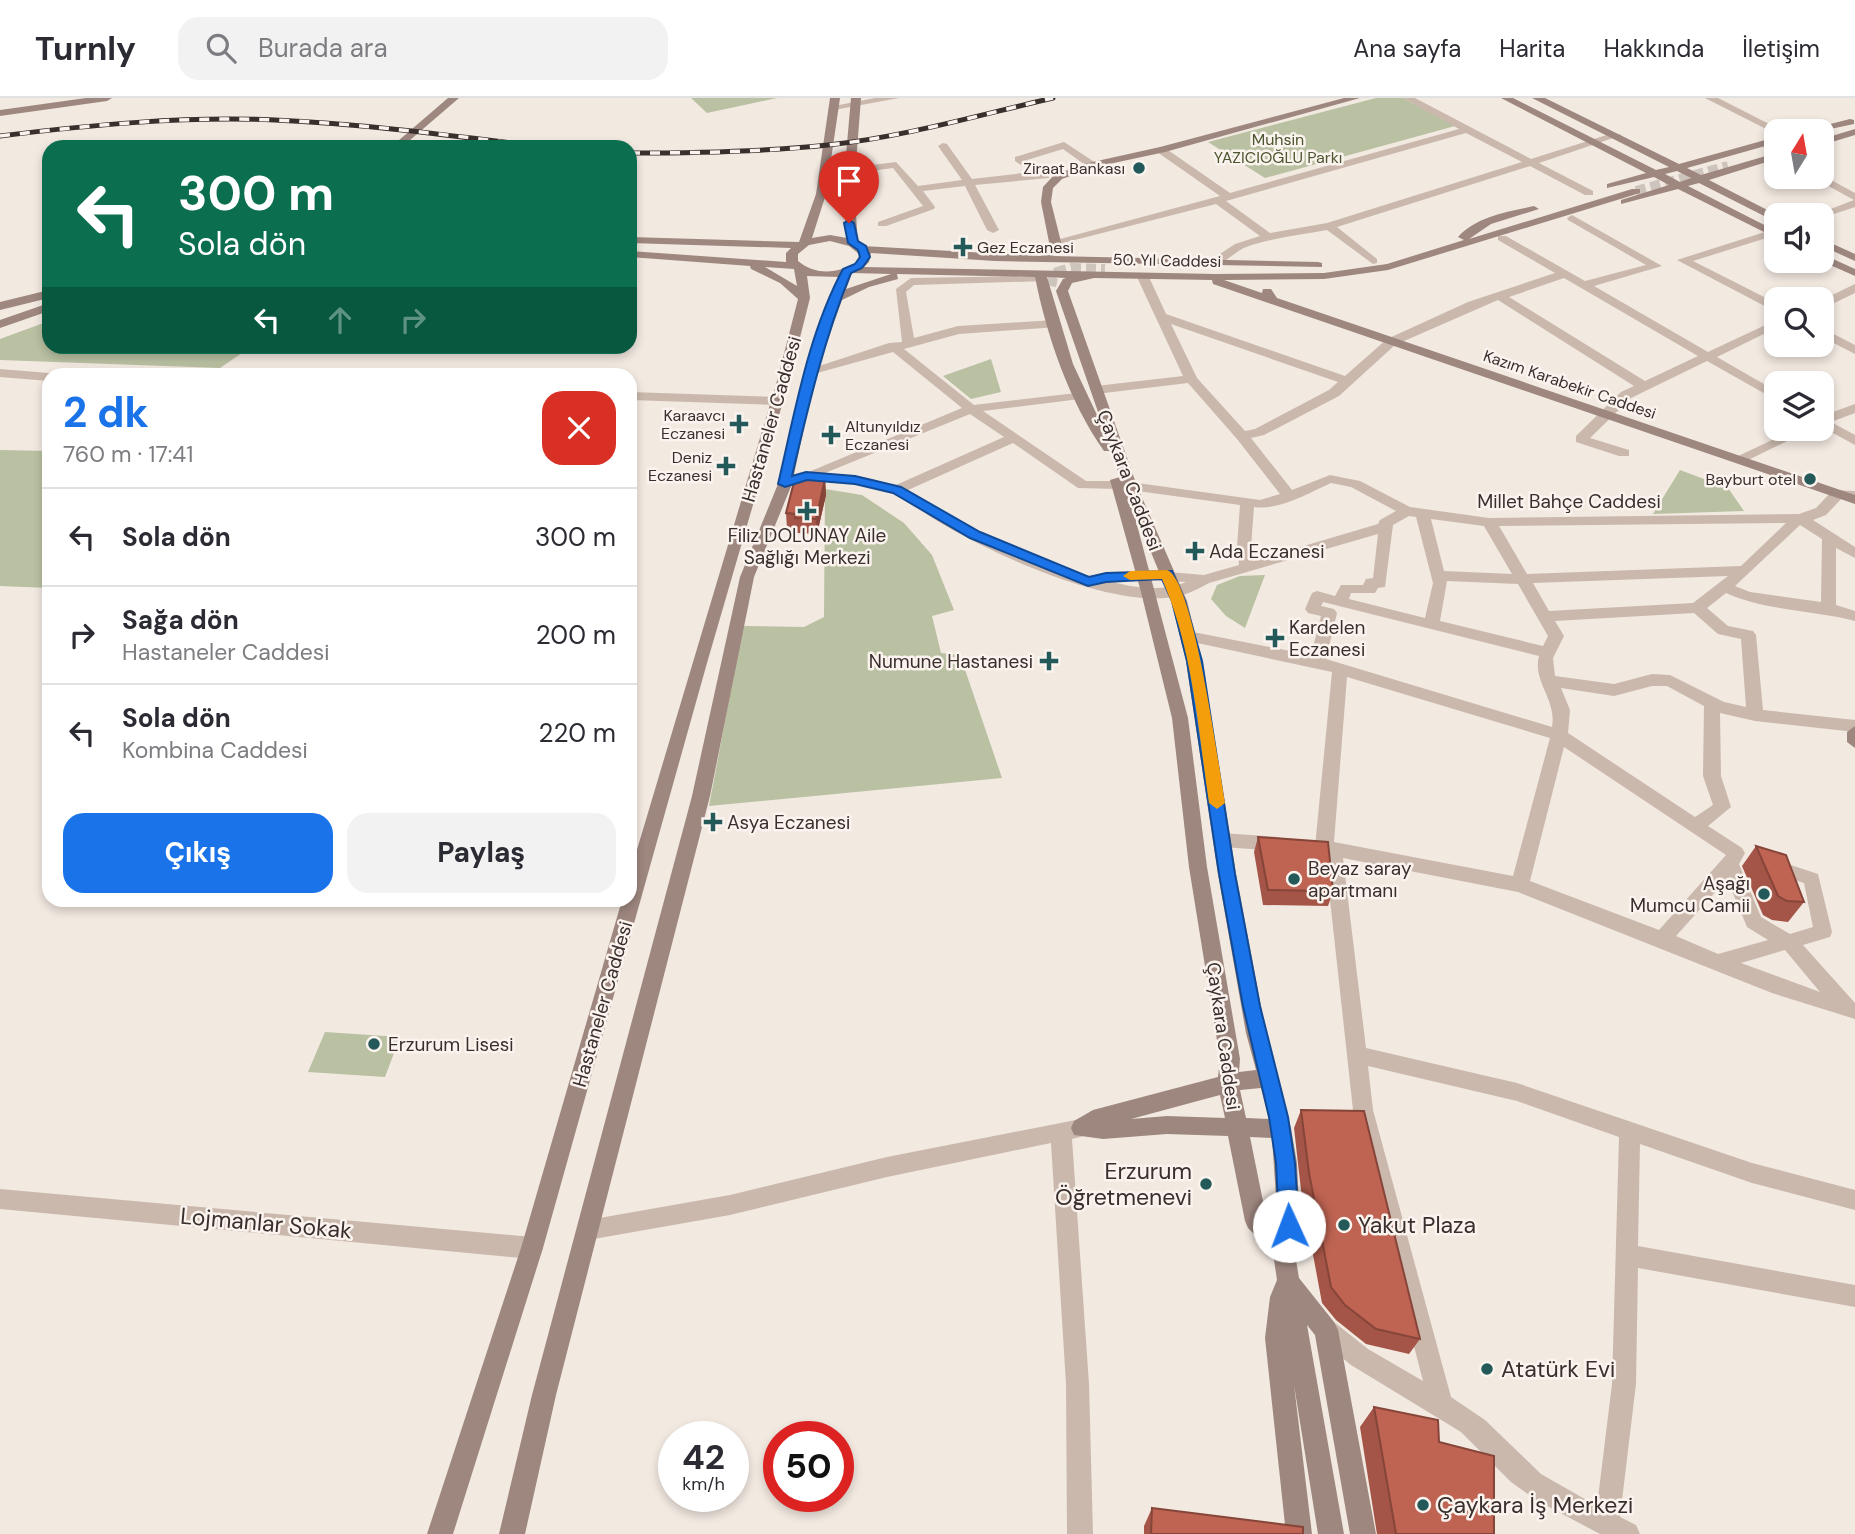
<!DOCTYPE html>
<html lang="tr">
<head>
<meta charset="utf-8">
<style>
  body { margin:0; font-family:"DM Sans",sans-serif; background:#f2f2f3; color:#2b2b33; height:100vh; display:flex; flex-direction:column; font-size:26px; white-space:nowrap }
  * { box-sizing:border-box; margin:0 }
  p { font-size:23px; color:#7c7c81 }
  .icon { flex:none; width:38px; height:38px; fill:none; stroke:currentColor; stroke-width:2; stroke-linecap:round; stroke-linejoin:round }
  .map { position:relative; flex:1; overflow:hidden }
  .sheet { position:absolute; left:42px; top:270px; width:595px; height:539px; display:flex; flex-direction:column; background:#fff; border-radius:21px; box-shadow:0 4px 10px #0003 }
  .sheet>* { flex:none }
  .hud { position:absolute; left:42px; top:42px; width:595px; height:214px; border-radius:21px; box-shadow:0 4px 10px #0003; background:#0b6e4f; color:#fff; overflow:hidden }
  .needle { width:46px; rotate:11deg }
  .fabs { position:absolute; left:1764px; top:21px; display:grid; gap:14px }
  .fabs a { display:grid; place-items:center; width:70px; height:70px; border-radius:14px; background:#fff; box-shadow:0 4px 10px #0003; font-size:35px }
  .speed { position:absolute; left:658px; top:1323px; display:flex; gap:14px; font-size:35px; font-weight:700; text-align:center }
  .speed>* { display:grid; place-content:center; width:91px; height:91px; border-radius:50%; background:#fff; box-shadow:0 4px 10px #0003; line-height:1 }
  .speed small { font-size:18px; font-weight:400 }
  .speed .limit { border:10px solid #d22; background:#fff; color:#111 }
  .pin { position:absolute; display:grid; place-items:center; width:60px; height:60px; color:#fff; margin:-72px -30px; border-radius:50% 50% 50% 0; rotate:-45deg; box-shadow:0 0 7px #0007 }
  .pin .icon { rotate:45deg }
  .me { position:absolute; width:77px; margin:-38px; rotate:358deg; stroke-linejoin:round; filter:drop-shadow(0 0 5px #0008) }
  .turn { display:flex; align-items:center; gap:24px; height:147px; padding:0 21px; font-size:32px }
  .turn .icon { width:91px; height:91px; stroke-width:2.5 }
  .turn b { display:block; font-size:49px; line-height:60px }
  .lanes { display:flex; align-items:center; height:66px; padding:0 21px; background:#0003; justify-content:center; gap:35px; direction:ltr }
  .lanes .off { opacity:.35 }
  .round { display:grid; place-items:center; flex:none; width:74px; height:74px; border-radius:21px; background:#f2f2f3 }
  .overview { display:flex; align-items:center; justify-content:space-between; height:119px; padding:0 21px }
  h1 { font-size:42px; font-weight:700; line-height:52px; color:#1a73e8 }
  .cta { display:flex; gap:14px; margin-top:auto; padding:14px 21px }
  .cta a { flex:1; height:80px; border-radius:21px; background:#1a73e8; color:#fff; font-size:28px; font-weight:700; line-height:80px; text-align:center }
  .cta a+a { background:#f2f2f3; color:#2b2b33 }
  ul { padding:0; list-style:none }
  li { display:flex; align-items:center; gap:21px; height:98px; padding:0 21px; border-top:2px solid #e1e1e2 }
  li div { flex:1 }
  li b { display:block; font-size:26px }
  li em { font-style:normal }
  header { display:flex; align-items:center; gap:42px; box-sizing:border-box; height:98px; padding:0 35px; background:#fff; border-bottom:2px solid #e1e1e2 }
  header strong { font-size:33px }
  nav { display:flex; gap:38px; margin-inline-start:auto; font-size:24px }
  .search { width:490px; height:63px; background:#f2f2f3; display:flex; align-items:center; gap:18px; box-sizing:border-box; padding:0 24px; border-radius:21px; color:#7c7c81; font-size:26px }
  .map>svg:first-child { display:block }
  .green { fill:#b9c1a2 }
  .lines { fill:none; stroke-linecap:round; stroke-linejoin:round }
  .secondary-tunnel { stroke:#cdc4bd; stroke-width:10; stroke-dasharray:10 5; stroke-linecap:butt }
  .street { fill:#cab8ad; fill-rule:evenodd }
  .secondary { fill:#9e877f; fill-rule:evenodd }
  .rail-casing { stroke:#392f2c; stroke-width:5 }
  .rail { stroke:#faf3ee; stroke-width:3.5; stroke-dasharray:10; stroke-linecap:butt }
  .wall { fill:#a45547 }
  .shaded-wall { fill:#864539 }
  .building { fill:#bf6352; stroke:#864539; stroke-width:2 }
  .route { fill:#1a73e8; stroke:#114b97; stroke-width:2 }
  .slow { fill:#f59e0b }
  .poi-dot { fill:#235958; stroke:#faf3ee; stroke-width:2.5 }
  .labels { text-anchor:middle; stroke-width:5; stroke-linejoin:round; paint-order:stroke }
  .far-park-label { font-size:16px; fill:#4c5630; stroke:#faf3ee }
  .far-poi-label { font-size:16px; fill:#392f2c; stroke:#faf3ee; text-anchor:end }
  .far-street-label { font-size:16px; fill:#392f2c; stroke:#faf3ee }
  .street-label { font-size:19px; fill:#392f2c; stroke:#faf3ee }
  .poi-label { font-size:19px; fill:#392f2c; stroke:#faf3ee; text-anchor:start }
  .near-poi-label { font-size:23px; fill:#392f2c; stroke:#faf3ee; text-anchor:start }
  .near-street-label { font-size:23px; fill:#392f2c; stroke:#faf3ee }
</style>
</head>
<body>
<header>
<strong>Turnly</strong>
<div class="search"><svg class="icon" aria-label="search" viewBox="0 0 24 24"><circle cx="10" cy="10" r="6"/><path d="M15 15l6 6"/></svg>Burada ara</div>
<nav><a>Ana sayfa</a><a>Harita</a><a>Hakkında</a><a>İletişim</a></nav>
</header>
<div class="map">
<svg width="1855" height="1436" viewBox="0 0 1855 1436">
  <rect width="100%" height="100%" fill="#f2e9e1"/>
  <path class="green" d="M691 0H777L707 15Z
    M1376 0H1403L1455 28 1265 80 1208 44Z
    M49 223V248L251 249 220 270 0 262V241Z
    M991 261 1001 294 971 301 943 278Z
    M0 352 49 353V490L0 488Z
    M1680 372 1728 390 1744 413 1653 416Z
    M825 391 862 397 904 425 932 457 954 512 932 518 941 555 960 557 1002 680 709 708 743 528 804 529 824 519Z
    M1265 477 1245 530 1226 518 1211 501 1217 487 1240 478Z
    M325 934 400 939 385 979 308 974Z"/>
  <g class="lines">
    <path class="secondary-tunnel" d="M1636 93 1728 68
      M1051 188 1053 180 1057 174 1071 170 1105 171"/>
    <path class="street" d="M875 0H899L834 12 829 9Z
      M1403 0H1415L1531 61 1613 35 1622 37 1539 65 1593 93V97H1585L1530 68 1337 129 1377 161V165L1373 166 1327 132C1300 137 1272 140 1246 149 1233 154 1222 170 1208 168V164L1235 146 1260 138 1216 106 1055 147 1049 144 1220 98 1157 54V50H1165L1230 95 1459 31ZM1466 35 1522 64 1327 125 1270 135 1226 103Z
      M1705 0H1718L1783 33 1774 35Z
      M1064 44 1096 65V69H1088L1063 51 1027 62 1049 76V80L975 87 999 132 993 135 987 132 965 88 923 93 935 109 934 111 886 128H878V124L923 108 893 70 848 76 843 73 848 70 896 64 918 88 962 82 938 48 943 45 947 46 972 81 1032 74 1015 63V59Z
      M1822 77 1855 95V109L1822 120V117H1815L1854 102 1812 79Z
      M1572 117 1662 168 1594 188 1708 254 1776 222V230L1717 259 1776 293V302L1707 263 1631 300 1590 340 1629 352V358H1619L1576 344V338L1621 294 1634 288 1498 202 1395 247 1339 298 1264 337 1251 340 1292 392 1330 377 1360 383 1410 409 1489 420 1799 416 1816 410 1833 392 1855 393V401L1842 400 1826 417 1813 422 1855 449V460L1836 450V507L1855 513V523C1813 512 1766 513 1726 495L1707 510 1728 528 1753 533 1756 537 1763 612 1855 622V634L1755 623 1720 615 1721 678 1731 709 1708 728 1742 750 1745 755 1739 766 1761 819 1790 836 1813 829 1804 785 1764 772 1761 767 1764 762 1770 760 1818 776 1832 834 1830 839 1803 847 1855 905V921L1772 895 1518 794 1343 760 1366 950 1517 985 1752 1065 1855 1092V1112L1752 1085 1640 1046 1638 1148 1855 1187V1209L1638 1170 1636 1286 1620 1419 1636 1427 1640 1436H1600L1536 1402 1511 1384 1461 1334 1351 1267 1318 1240 1314 1232 1318 1224 1326 1220 1334 1224 1368 1251 1423 1283 1353 1012 1325 756 1318 754 1315 749 1332 574 1188 543 1180 538 1188 533 1311 557 1321 518 1308 515 1305 511 1312 495 1317 493 1335 498 1341 487H1363L1366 481 1373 480 1378 436 1209 485C1198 491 1187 497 1174 499 1110 509 1001 460 946 428 927 418 911 403 891 395 864 385 834 384 806 382L799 378 962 310 893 254 810 277 804 273 889 245 902 244 896 191 911 180 1041 178 1045 179V183L914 187 906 194 914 240 958 228 1054 222 1060 226 1058 229 959 236 904 251 974 307 1085 294V300L1080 301 983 313 1086 383H1118L1124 386 1130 384 1260 402 1280 396 1237 341 1188 285 1096 296 1090 292 1096 288 1183 278 1136 177 1138 175 1148 177 1166 216 1345 278 1387 241 1468 204 1555 175 1498 142V138H1506L1585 183 1646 167 1568 122 1567 120ZM1564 180 1698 258 1645 283 1509 199ZM1171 226 1338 284 1329 292 1255 331 1245 333 1197 280ZM970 316 1004 339 896 387 863 379 825 375ZM1013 345 1078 390 1118 391 1124 389 1130 392 1240 407 1237 449 1239 467 1204 477 1146 472 1089 478 1034 458 977 433 908 392ZM1331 385 1351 389 1396 413 1380 422 1378 426 1253 463 1251 449 1254 409C1278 413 1309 395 1331 385ZM1409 418 1416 419 1433 485 1425 520 1349 501 1351 495H1375L1378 490 1385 489 1393 427ZM1431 421 1484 428 1512 476 1444 473ZM1786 425 1741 468 1527 476 1499 428ZM1800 427 1822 441 1821 504 1750 494 1735 488ZM1728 478 1693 505 1549 513 1533 485ZM1146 482 1186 484C1163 494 1136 490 1112 484ZM1447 483 1518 486 1548 538 1543 548 1440 523ZM1323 504 1539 558C1532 583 1557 602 1552 629L1326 561 1337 515 1334 511 1321 508ZM1694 515 1718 536 1741 541 1746 609 1724 604 1670 577 1652 576 1614 586 1555 578 1553 560 1564 538 1555 523ZM1347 579 1550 640 1513 778 1334 744ZM1652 588H1667L1704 608 1703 678 1713 707 1695 719 1568 635 1570 612 1561 590 1614 598ZM1564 649 1726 757 1659 832 1530 783ZM1727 781 1747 829 1768 842 1718 856 1676 838ZM1785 852 1820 894 1741 865ZM1368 968 1517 1003 1619 1039 1612 1286 1597 1408 1541 1376 1485 1322 1451 1299 1373 1012Z
      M1768 133H1776V137L1693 163 1776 205V214L1677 162Z
      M1855 186V195L1822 211V202Z
      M1822 230 1855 247V256L1822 239Z
      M0 271 49 275 54 276H49V283L0 279Z
      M630 294 776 299 782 303 776 307 630 302Z
      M1855 306V315L1831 324 1855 337V347L1822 329V318Z
      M1795 331H1812L1744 364H1734L1732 361Z
      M1222 735 1278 739 1284 741 1287 746 1284 751 1278 753 1222 749 1216 747 1213 742 1216 737Z
      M1081 1021 1088 1023 1091 1030 1088 1037 1072 1041 1089 1286 1093 1436H1067L1066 1286 1051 1045 887 1079 730 1117 588 1142 580 1139 577 1132 580 1125 588 1122 730 1097 887 1059Z
      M0 1091 532 1139 540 1142 543 1150 540 1158 532 1161 0 1111Z"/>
    <path class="secondary" d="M86 0H112L107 3 0 18V12Z
      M448 0H459L402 49H391Z
      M830 0H840L826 96 812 140 830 137 847 140 843 91 851 0H861L854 91 858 144 863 148 1041 158 1049 144 1041 104 1043 89 1054 77 1088 65 1160 49 1344 0H1360L1165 54 1095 69 1062 81 1053 90 1051 104 1061 144 1053 158 1318 164 1322 165V169L995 163 871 155 869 164 864 169 1215 176 1324 175 1387 166 1464 142 1458 139C1477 118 1508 114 1534 108L1539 111 1491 126 1469 141 1632 91H1640V95L1388 172 1324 181 1224 182 1262 195 1263 191H1271L1277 200 1855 397V406L1213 186 1212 182 1094 180 1072 185 1068 193 1137 388 1187 503 1202 563 1236 776 1266 935 1291 1030 1297 1065 1300 1128 1294 1150 1299 1180 1334 1224 1338 1232 1376 1436H1350L1315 1237 1307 1227 1344 1436H1318L1294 1287 1312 1436H1286L1265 1240 1270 1199 1277 1182 1273 1155 1248 1130 1245 1123 1228 1038 1167 1036 1103 1041 1074 1037 1071 1030 1074 1023 1093 1012 1218 979 1220 961 1189 769 1172 620 1141 494 1110 382 1120 379 1111 353H1104C1069 303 1047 239 1035 179L897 176 898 181 869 189 842 202 816 273 792 386 754 479 710 698 556 1297 525 1436H499L532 1297 692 698 740 479 778 386 804 273 839 179 807 178 810 200 789 283 707 565 543 1150 453 1436H427L521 1150 622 802H630V775L777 283 798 201 780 185 751 171 750 168 630 159V153L786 164V155L791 150 630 145V139L799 144 816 96ZM830 143 849 148 859 156 858 163C839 176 816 178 798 163V156L809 147ZM765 169 794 171 797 188ZM852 175 891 176 846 191ZM1047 179 1066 180 1063 181 1056 193 1105 334 1073 266ZM1132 408 1171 503 1186 563 1218 776 1246 935 1256 972 1239 974 1240 961 1207 769 1188 620ZM1261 990 1269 1021 1246 1020 1240 992ZM1220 997 1225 1020 1167 1018 1131 1021ZM1250 1039 1272 1040 1278 1129 1266 1118Z
      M1501 0H1513L1656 72 1669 69 1532 0H1545L1679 66 1776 39V45L1687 70 1701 77 1776 55V61L1709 82 1777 117 1776 124 1699 85 1688 88 1776 133V140L1678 91 1621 106V102L1669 87 1654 79 1607 90V86L1646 75ZM1677 73 1691 80 1680 84 1665 76Z
      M1850 21 1854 22V26L1821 33H1803Z
      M1855 31V37L1822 47V41Z
      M1822 141 1855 156V163L1822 148Z
      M1822 156 1855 171V178L1821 163Z
      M49 192V200L0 212V204Z
      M49 205V213L0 230V222Z
      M1855 628V650L1847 644V634Z"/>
    <g class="rail-casing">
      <path id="rail" d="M0 38C91 27 183 18 275 22 366 26 455 38 545 49
        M630 55C696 55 762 54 828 47 904 39 979 17 1053 0"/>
    </g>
    <use href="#rail" class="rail"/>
  </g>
  <path class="wall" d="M825 381 826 397 817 436 796 435V431L787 430 786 415Z
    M1258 739 1333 793 1328 808 1263 807 1254 754Z
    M1756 748 1804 804 1788 824 1772 822 1763 817 1742 768Z
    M1301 1012 1420 1241 1409 1256 1366 1246 1336 1222 1322 1205 1301 1092 1294 1030Z
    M1374 1309 1439 1344 1494 1436H1377L1360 1329Z
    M1152 1410 1303 1436H1144V1428Z"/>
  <path class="shaded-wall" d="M825 381 826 397 817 436 816 421Z"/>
  <path class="building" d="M795 380 825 381 816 421 795 420 796 416 786 415Z
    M1258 739 1328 744 1333 793 1268 792Z
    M1756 748 1786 757 1804 804 1787 803 1778 798Z
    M1301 1012 1364 1013 1420 1241 1376 1231 1345 1207 1331 1189 1309 1075Z
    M1374 1309 1438 1322 1439 1344 1494 1358V1436H1396Z
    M1152 1410 1303 1429V1436H1151Z"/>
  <path class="route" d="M849 122 854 125 858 143 866 148 870 159 862 170 851 175C824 241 808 309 792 378L806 374 855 378 901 389 980 434 1089 479 1106 475 1172 473 1185 503 1202 563 1235 776 1260 908 1288 1019 1295 1065 1299 1128 1296 1135 1289 1137 1281 1135 1279 1128 1276 1065 1269 1019 1243 908 1219 776 1187 563 1172 503 1162 481 1106 484 1088 488 970 440 893 395 855 386 807 382 785 389 778 386C795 314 808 236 843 171L855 166 860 159 858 152 848 145 844 125Z"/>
  <path class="slow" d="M1167 472C1194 481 1219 671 1225 705L1217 711 1209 705C1198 631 1193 551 1162 481L1130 482 1123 478 1130 473Z"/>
  <g class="poi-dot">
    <circle cx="1139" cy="70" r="7"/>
    <path d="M959.5 138.5h7v7h7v7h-7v7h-7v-7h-7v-7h7z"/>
    <path d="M735.5 315.5h7v7h7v7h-7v7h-7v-7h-7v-7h7z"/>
    <path d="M827.5 326.5h7v7h7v7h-7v7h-7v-7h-7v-7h7z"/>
    <path d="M722.5 357.5h7v7h7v7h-7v7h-7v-7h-7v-7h7z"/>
    <circle cx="1810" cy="381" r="7"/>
    <path d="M803.5 402.5h7v7h7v7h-7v7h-7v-7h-7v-7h7z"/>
    <path d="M1191.5 442.5h7v7h7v7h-7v7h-7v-7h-7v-7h7z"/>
    <path d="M1271.5 529.5h7v7h7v7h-7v7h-7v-7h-7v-7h7z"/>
    <path d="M1045.5 552.5h7v7h7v7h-7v7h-7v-7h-7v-7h7z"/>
    <path d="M709.5 713.5h7v7h7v7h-7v7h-7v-7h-7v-7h7z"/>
    <circle cx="1294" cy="781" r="7"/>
    <circle cx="1764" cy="796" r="7"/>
    <circle cx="374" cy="946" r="7"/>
    <circle cx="1206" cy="1086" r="7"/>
    <circle cx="1344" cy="1127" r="7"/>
    <circle cx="1487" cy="1271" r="7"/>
    <circle cx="1423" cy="1407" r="7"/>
  </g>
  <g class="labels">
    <g class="far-park-label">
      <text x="1278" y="47">Muhsin<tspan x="1278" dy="18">YAZICIOĞLU Parkı</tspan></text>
    </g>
    <g class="far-poi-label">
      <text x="1125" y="76">Ziraat Bankası</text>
      <text x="977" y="155" text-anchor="start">Gez Eczanesi</text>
      <text x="725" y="323">Karaavcı<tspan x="725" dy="18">Eczanesi</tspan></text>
      <text x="845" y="334" text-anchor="start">Altunyıldız<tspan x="845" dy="18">Eczanesi</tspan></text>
      <text x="712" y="365">Deniz<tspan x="712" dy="18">Eczanesi</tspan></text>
      <text x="1796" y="387">Bayburt otel</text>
    </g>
    <g class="far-street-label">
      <text transform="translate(1167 162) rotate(1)" y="6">50. Yıl Caddesi</text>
      <text transform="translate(1570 286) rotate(19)" y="6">Kazım Karabekir Caddesi</text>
    </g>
    <g class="street-label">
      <text transform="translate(771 321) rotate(-74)" y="7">Hastaneler Caddesi</text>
      <text transform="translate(1130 382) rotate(69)" y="7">Çaykara Caddesi</text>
      <text x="1569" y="410">Millet Bahçe Caddesi</text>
      <text transform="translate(602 906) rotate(-74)" y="7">Hastaneler Caddesi</text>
      <text transform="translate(1224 938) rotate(82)" y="7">Çaykara Caddesi</text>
    </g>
    <g class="poi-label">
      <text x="807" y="444" text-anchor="middle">Filiz DOLUNAY Aile<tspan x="807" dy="22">Sağlığı Merkezi</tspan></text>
      <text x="1209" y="460">Ada Eczanesi</text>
      <text x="1289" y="536">Kardelen<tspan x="1289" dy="22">Eczanesi</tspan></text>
      <text x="1033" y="570" text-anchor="end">Numune Hastanesi</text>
      <text x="727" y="731">Asya Eczanesi</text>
      <text x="1308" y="777">Beyaz saray<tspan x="1308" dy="22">apartmanı</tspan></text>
      <text x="1750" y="792" text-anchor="end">Aşağı<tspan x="1750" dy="22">Mumcu Camii</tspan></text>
      <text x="388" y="953">Erzurum Lisesi</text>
    </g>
    <g class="near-poi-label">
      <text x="1192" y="1081" text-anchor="end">Erzurum<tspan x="1192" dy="26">Öğretmenevi</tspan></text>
      <text x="1358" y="1135">Yakut Plaza</text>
      <text x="1501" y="1279">Atatürk Evi</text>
      <text x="1437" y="1415">Çaykara İş Merkezi</text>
    </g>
    <g class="near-street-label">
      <text transform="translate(266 1125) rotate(5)" y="8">Lojmanlar Sokak</text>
    </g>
  </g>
</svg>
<div class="fabs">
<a><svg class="needle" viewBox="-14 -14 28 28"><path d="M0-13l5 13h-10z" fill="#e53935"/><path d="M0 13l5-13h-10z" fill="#7c7c81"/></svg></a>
<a><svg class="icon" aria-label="sound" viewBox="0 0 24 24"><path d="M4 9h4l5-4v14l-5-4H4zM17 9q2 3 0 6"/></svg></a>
<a><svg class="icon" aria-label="search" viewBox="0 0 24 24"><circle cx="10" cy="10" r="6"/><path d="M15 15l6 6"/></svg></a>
<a><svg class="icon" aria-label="layers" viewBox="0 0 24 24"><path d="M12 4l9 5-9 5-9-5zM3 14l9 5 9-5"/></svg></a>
</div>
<div class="speed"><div>42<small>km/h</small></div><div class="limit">50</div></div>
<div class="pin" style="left:849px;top:125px;background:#d93025"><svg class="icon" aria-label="arrive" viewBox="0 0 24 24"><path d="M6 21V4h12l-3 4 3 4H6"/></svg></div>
<svg class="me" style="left:1289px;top:1128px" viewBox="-20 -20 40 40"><circle r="19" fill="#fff"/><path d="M0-13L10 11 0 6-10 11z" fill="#1a73e8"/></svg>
<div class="hud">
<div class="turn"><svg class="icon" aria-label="left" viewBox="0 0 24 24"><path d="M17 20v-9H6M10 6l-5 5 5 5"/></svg><div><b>300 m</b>Sola dön</div></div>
<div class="lanes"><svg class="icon" aria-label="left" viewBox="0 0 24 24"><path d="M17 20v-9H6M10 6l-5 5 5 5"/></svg><svg class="icon off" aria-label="ahead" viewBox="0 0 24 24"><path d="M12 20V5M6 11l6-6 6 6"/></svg><svg class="icon off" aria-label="right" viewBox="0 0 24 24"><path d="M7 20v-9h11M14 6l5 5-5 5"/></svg></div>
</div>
<section class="sheet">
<div class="overview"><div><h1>2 dk</h1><p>760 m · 17:41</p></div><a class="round" style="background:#d93025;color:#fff"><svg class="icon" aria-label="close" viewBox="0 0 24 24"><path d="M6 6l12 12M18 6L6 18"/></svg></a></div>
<ul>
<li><svg class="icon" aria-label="left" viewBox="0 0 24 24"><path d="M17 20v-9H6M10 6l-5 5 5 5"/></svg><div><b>Sola dön</b></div><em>300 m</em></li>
<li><svg class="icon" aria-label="right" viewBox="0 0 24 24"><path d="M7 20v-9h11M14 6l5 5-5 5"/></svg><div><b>Sağa dön</b><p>Hastaneler Caddesi</p></div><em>200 m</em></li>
<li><svg class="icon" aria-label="left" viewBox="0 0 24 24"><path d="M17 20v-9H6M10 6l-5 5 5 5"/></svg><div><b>Sola dön</b><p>Kombina Caddesi</p></div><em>220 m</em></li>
</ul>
<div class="cta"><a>Çıkış</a><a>Paylaş</a></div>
</section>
</div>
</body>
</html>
